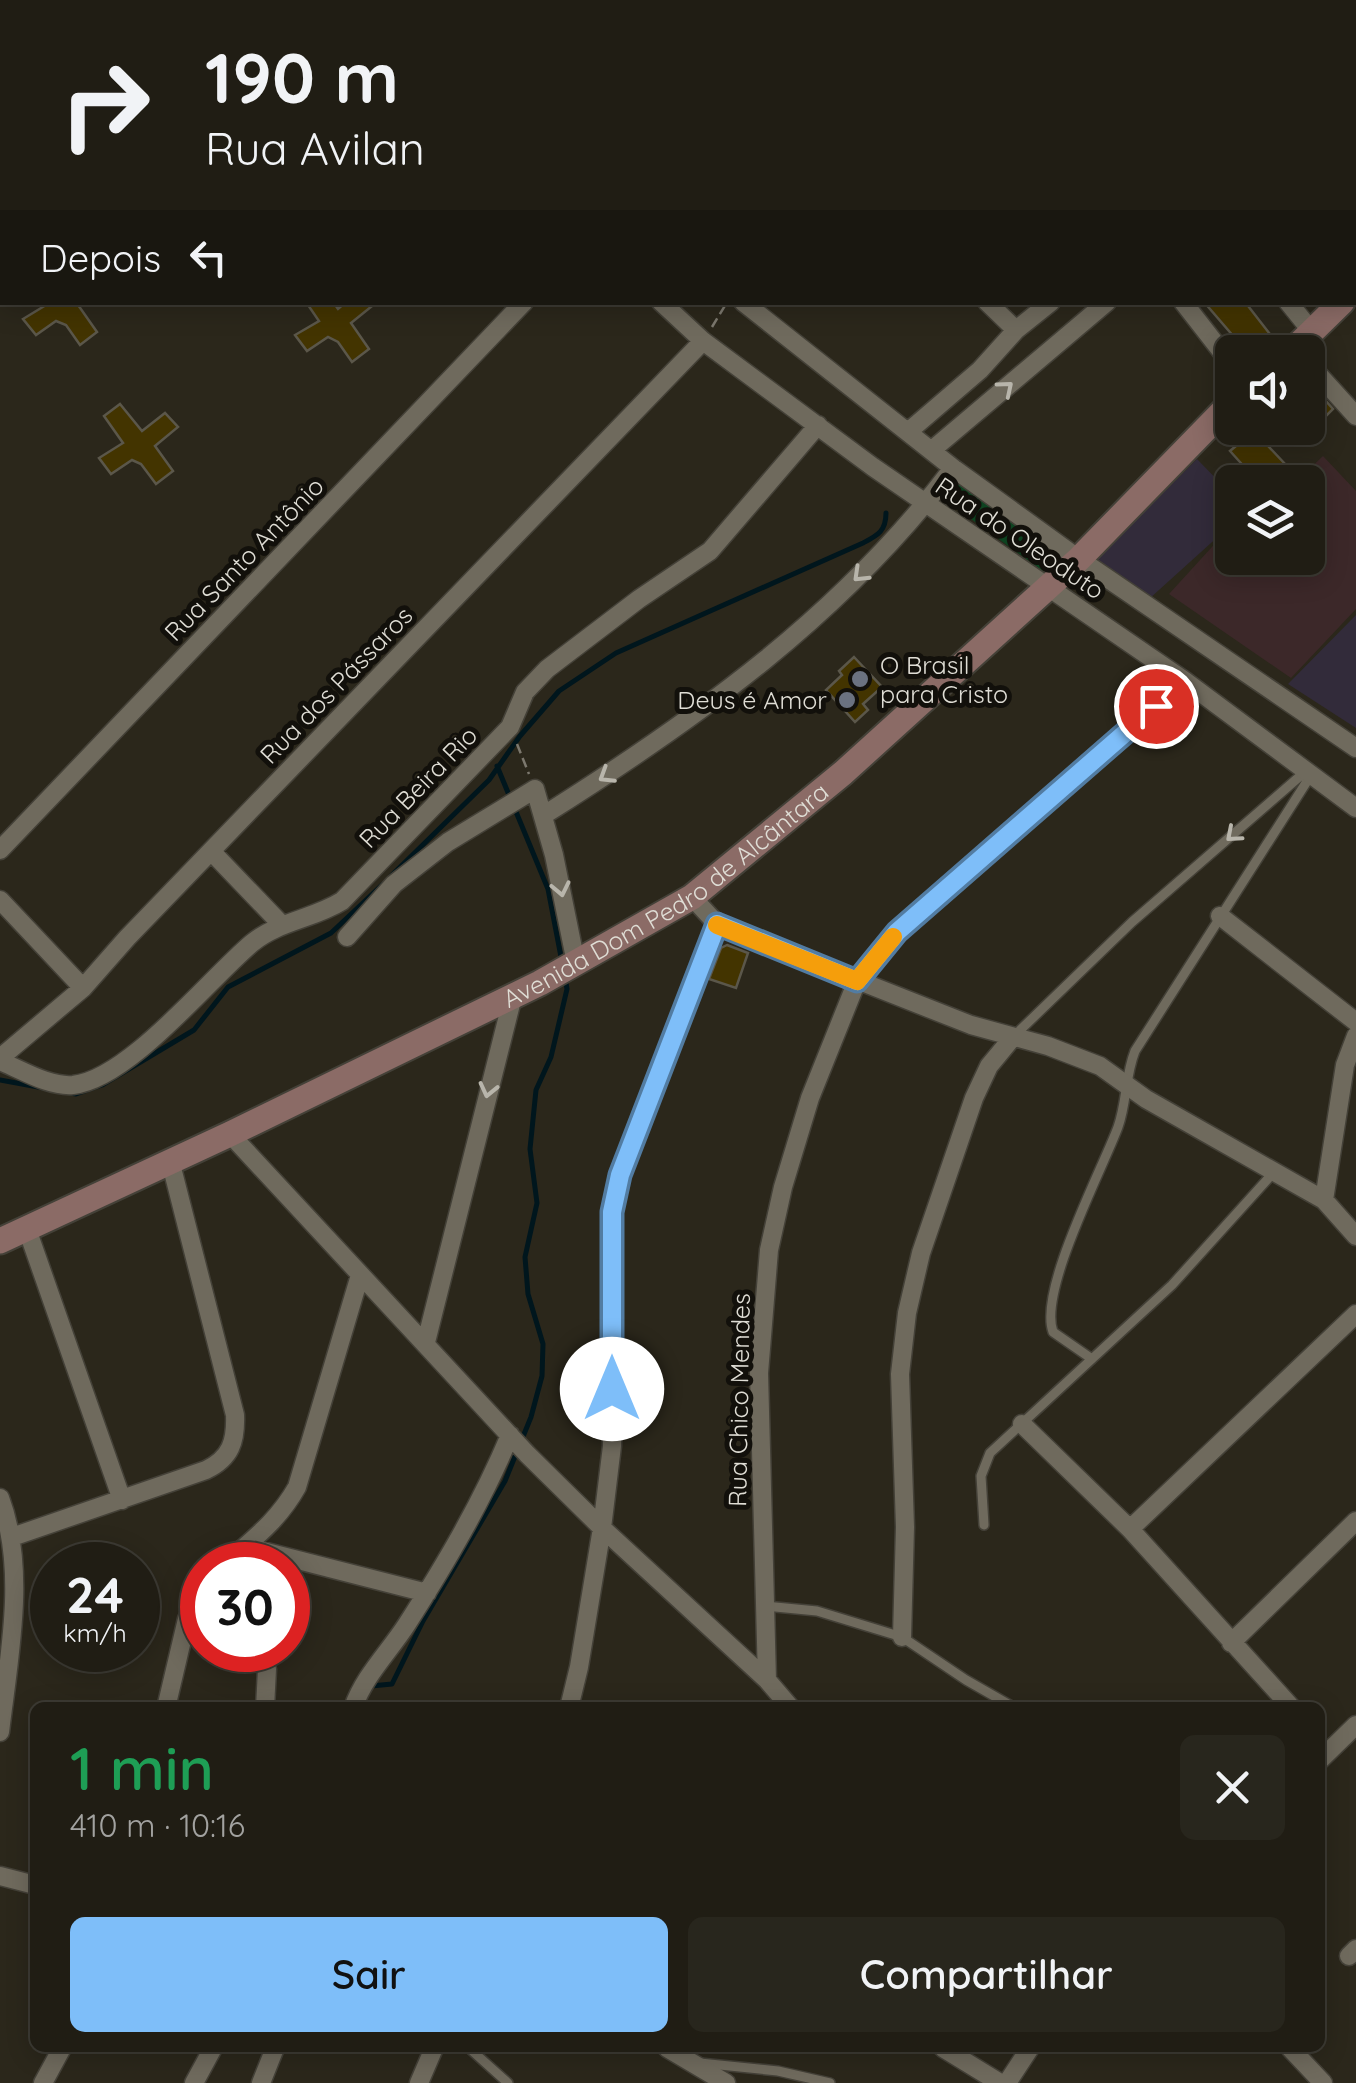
<!DOCTYPE html>
<html lang="pt">
<head>
<meta charset="utf-8">
<style>
  body { margin:0; font-family:Quicksand,sans-serif; background:#28261d; color:#f1f3f6; height:100vh; display:flex; flex-direction:column; font-size:38px; white-space:nowrap }
  * { box-sizing:border-box; margin:0 }
  p { font-size:32px; color:#a2a2a0 }
  .icon { flex:none; width:55px; height:55px; fill:none; stroke:currentColor; stroke-width:2; stroke-linecap:round; stroke-linejoin:round }
  .map { position:relative; flex:1; overflow:hidden }
  .panel { position:absolute; left:30px; top:1702px; width:1295px; height:350px; display:flex; flex-direction:column; background:#201d14; border-radius:15px; box-shadow:0 5px 25px #0003,0 0 0 2px #3d3b34 }
  .panel>* { flex:none }
  .hud { position:absolute; left:0px; top:0px; width:1358px; height:305px; box-shadow:0 5px 25px #0003,0 0 0 2px #3d3b34; background:#201d14; color:#f1f3f6; overflow:hidden }
  .buttons { position:absolute; left:1215px; top:335px; display:grid; gap:20px }
  .buttons a { display:grid; place-items:center; width:110px; height:110px; border-radius:15px; background:#201d14; box-shadow:0 5px 25px #0003,0 0 0 2px #3d3b34; font-size:50px }
  .speed { position:absolute; left:30px; top:1542px; display:flex; gap:20px; font-size:50px; font-weight:700; text-align:center }
  .speed>* { display:grid; place-content:center; width:130px; height:130px; border-radius:50%; background:#201d14; box-shadow:0 5px 25px #0003,0 0 0 2px #3d3b34; line-height:1 }
  .speed small { font-size:25px; font-weight:400 }
  .speed .limit { border:15px solid #d22; background:#fff; color:#111 }
  .pin { position:absolute; display:grid; place-items:center; width:85px; height:85px; color:#fff; margin:-42px; border:5px solid #fff; border-radius:50%; box-shadow:0 2px 10px #0007 }
  .me { position:absolute; width:110px; margin:-55px; rotate:0deg; stroke-linejoin:round; filter:drop-shadow(0 0 8px #0008) }
  .turn { display:flex; align-items:center; gap:35px; height:210px; padding:0 40px; font-size:45px }
  .turn .icon { width:130px; height:130px; stroke-width:2.5 }
  .turn b { display:block; font-size:70px; line-height:85px }
  .then { display:flex; align-items:center; height:95px; padding:0 40px; background:#0003; gap:20px; font-size:38px }
  .round { display:grid; place-items:center; flex:none; width:105px; height:105px; border-radius:15px; background:#28261d }
  .headline { display:flex; align-items:center; justify-content:space-between; height:170px; padding:0 40px }
  h1 { font-size:60px; font-weight:600; line-height:75px; color:#1e9e55 }
  .button { display:flex; gap:20px; margin-top:auto; padding:20px 40px }
  .button a { flex:1; height:115px; border-radius:15px; background:#7ebef9; color:#111; font-size:40px; font-weight:600; line-height:115px; text-align:center }
  .button a+a { background:#28261d; color:#f1f3f6 }
  .map>svg:first-child { display:block }
  .education { fill:#3c2829 }
  .medical { fill:#322b3a }
  .green { fill:#0d4320 }
  .lines { fill:none; stroke-linecap:round; stroke-linejoin:round }
  .stream { stroke:#00161d; stroke-width:5 }
  .building { fill:#433400; stroke:#5b574a; stroke-width:2.5 }
  .lane-casing { stroke:#444138; stroke-width:12 }
  .street-casing { stroke:#444138; stroke-width:21 }
  .secondary-casing { stroke:#444138; stroke-width:29 }
  .path { stroke:#7c786e; stroke-width:2.5; stroke-dasharray:10 5; stroke-linecap:butt }
  .lane { stroke:#6f6a5d; stroke-width:9 }
  .street { stroke:#6f6a5d; stroke-width:18 }
  .secondary { stroke:#8b6b66; stroke-width:25 }
  .oneway { stroke:#b8b5ab }
  .route-casing { stroke:#527ca2; stroke-width:25 }
  .route { stroke:#7ebef9; stroke-width:18 }
  .slow { stroke:#f59e0b; stroke-width:18 }
  .worship-dot { fill:#6b7280; stroke:#12100b; stroke-width:4 }
  .labels { text-anchor:middle; stroke-width:10; stroke-linejoin:round; paint-order:stroke }
  .street-label { font-size:25px; fill:#dfddd5; stroke:#12100b }
  .poi-label { font-size:25px; fill:#dfddd5; stroke:#12100b; text-anchor:start }
</style>
</head>
<body>
<div class="map">
<svg width="1356" height="2083" viewBox="0 0 1356 2083">
  <rect width="100%" height="100%" fill="#2b271b"/>
  <path class="education" d="M1323 456 1356 491V609L1291 678 1169 594 1232 525V558H1308V482H1296Z"/>
  <path class="medical" d="M1197 459 1232 495V524L1149 599 1095 561Z
    M1356 615V728L1288 684Z"/>
  <path class="green" d="M957 477 1060 551 1043 571 942 498Z"/>
  <g class="lines">
    <path class="stream" d="M497 766 548 889 562 962
      M391 876 489 780 520 736 559 691 616 653 863 543C878 535 886 531 886 513
      M0 1080 76 1094 102 1085 194 1030 228 987 331 933 383 884
      M371 1686 392 1684 423 1621 505 1481 531 1417 542 1376 543 1344 528 1294 525 1257 537 1203 530 1149 536 1090 551 1057 567 989 565 977"/>
  </g>
  <path class="building" d="M51 302H76L97 332 80 345 66 325 56 321 36 335 23 319Z
    M306 302H333L338 309 346 302H377L351 323 369 349 352 362 338 342 328 337 307 351 295 335 319 321Z
    M1204 302H1245L1273 338 1256 352H1247Z
    M1308 381 1333 409 1308 434Z
    M120 404 142 431 165 413 178 427 155 446 173 471 156 484 141 464 132 460 111 474 99 458 123 443 104 416Z
    M1254 431 1302 482H1258L1230 451Z
    M854 657 882 687 863 704 868 710 855 722 826 690 842 675 839 671Z
    M727 945 748 953 736 988 709 979 721 948Z"/>
  <g class="lines">
    <g class="lane-casing">
      <path id="lane" d="M112 0 113 2
        M1013 1037 1132 922 1306 771
        M1092 1359 1053 1332C1038 1291 1102 1170 1118 1127 1127 1102 1125 1076 1135 1051L1311 775
        M984 1525 981 1476 990 1453 1172 1285 1274 1172
        M765 1606 817 1611 902 1637 966 1680 1015 1708
        M469 2048 508 2083
        M700 2063 778 2071 830 2083"/>
    </g>
    <g class="street-casing">
      <path id="street" d="M949 0 952 2
        M1125 0 1132 2
        M1226 0 1230 2
        M860 2 861 0
        M1355 72 1356 71
        M1355 102 1356 101
        M661 302 703 341 873 467 1185 681 1356 808
        M743 302 953 468 1079 559 1356 748
        M987 302 1016 330
        M1183 302 1232 365
        M1288 302 1313 333
        M1308 363 1356 416
        M909 431 980 370 1016 330 1051 302
        M932 450 1107 302
        M544 815C698 718 842 615 953 468
        M0 850 524 302
        M211 851 282 925
        M692 897 717 924 781 950 971 1025 1048 1046 1100 1066 1146 1099 1324 1200 1356 1236
        M0 900 83 988
        M1220 916 1356 1022
        M347 937 394 884 448 842 535 789 554 855 576 963
        M0 1058 83 988 127 938 703 341
        M0 1061C22 1070 49 1087 73 1085 129 1079 209 979 252 943 279 921 313 919 342 901L510 727 525 692 547 669 639 599 710 551 818 425
        M230 1134 527 1454 602 1528 767 1680 791 1708
        M1324 1200 1345 1065 1356 1036
        M27 1229 122 1500
        M426 1342 513 996
        M1022 1424 1130 1529 1292 1708
        M0 1498C27 1570 9 1656 0 1732
        M1130 1529 1356 1314
        M12 1537 206 1470C231 1458 236 1441 235 1415L170 1160
        M247 1547 427 1593
        M224 1565C252 1540 278 1521 297 1487L360 1275
        M902 1637 905 1527 900 1374 907 1313 921 1253 974 1098 989 1066 1013 1037
        M1231 1643 1356 1521
        M767 1680 759 1373 769 1250 783 1187 810 1098 857 981 897 933 1185 681
        M166 1708 187 1619 202 1588
        M265 1708 267 1669
        M353 1708C364 1676 389 1652 407 1624 446 1563 482 1502 510 1435
        M569 1708 579 1667 602 1528 612 1446V1213L620 1175 717 924
        M1320 1760 1356 1725
        M0 1876 35 1885
        M1349 1956 1356 1949
        M667 2048 726 2083
        M943 2048 1000 2083
        M1290 2048 1323 2083
        M43 2083 62 2048
        M194 2083 213 2048
        M261 2083 275 2048
        M419 2083 434 2048
        M1007 2083 1030 2048"/>
    </g>
    <g class="secondary-casing">
      <g id="secondary">
        <path d="M1355 288 1356 287"/>
        <path d="M1291 352 1342 302"/>
        <path id="s1" d="M0 1241 230 1134 540 983 692 897 843 773 1079 559 1232 402"/>
      </g>
    </g>
    <path class="path" d="M712 327 726 304
      M517 744 529 774"/>
    <use href="#lane" class="lane"/>
    <use href="#street" class="street"/>
    <use href="#secondary" class="secondary"/>
  </g>
  <defs><path id="oneway-chevron" d="M-2-3.5L2.5 0L-2 3.5" fill="none" stroke-width="1.6" stroke-linecap="round" stroke-linejoin="round" transform="scale(2.5)"/></defs>
  <g class="oneway">
    <use href="#oneway-chevron" transform="translate(1006 388) rotate(-40)"/>
    <use href="#oneway-chevron" transform="translate(860 575) rotate(136)"/>
    <use href="#oneway-chevron" transform="translate(606 776) rotate(148)"/>
    <use href="#oneway-chevron" transform="translate(1233 835) rotate(139)"/>
    <use href="#oneway-chevron" transform="translate(561 889) rotate(78)"/>
    <use href="#oneway-chevron" transform="translate(488 1090) rotate(103)"/>
  </g>
  <g class="lines">
    <g class="route-casing">
      <path id="route" d="M612 1389V1212L620 1175 717 924 857 981 897 932 1156 706"/>
    </g>
    <use href="#route" class="route"/>
    <path class="slow" d="M717 925 857 981 893 937"/>
  </g>
  <g class="worship-dot">
    <circle cx="860" cy="679" r="10"/>
    <circle cx="847" cy="700" r="10"/>
  </g>
  <g class="labels">
    <g class="street-label">
      <text transform="translate(1020 538) rotate(34)" y="9">Rua do Oleoduto</text>
      <text transform="translate(244 559) rotate(-46)" y="9">Rua Santo Antônio</text>
      <text transform="translate(336 685) rotate(-46)" y="9">Rua dos Pássaros</text>
      <text transform="translate(418 787) rotate(-46)" y="9">Rua Beira Rio</text>
      <text dy="9" stroke="none"><textPath href="#s1" startOffset="752">Avenida Dom Pedro de Alcântara</textPath></text>
      <text transform="translate(739 1400) rotate(-89)" y="9">Rua Chico Mendes</text>
    </g>
    <g class="poi-label">
      <text x="880" y="674">O Brasil<tspan x="880" dy="29">para Cristo</tspan></text>
      <text x="827" y="709" text-anchor="end">Deus é Amor</text>
    </g>
  </g>
</svg>
<div class="buttons">
<a><svg class="icon" aria-label="sound" viewBox="0 0 24 24"><path d="M4 9h4l5-4v14l-5-4H4zM17 9q2 3 0 6"/></svg></a>
<a><svg class="icon" aria-label="layers" viewBox="0 0 24 24"><path d="M12 4l9 5-9 5-9-5zM3 14l9 5 9-5"/></svg></a>
</div>
<div class="speed"><div>24<small>km/h</small></div><div class="limit">30</div></div>
<div class="pin" style="left:1156px;top:706px;background:#d93025"><svg class="icon" aria-label="arrive" viewBox="0 0 24 24"><path d="M6 21V4h12l-3 4 3 4H6"/></svg></div>
<svg class="me" style="left:612px;top:1389px" viewBox="-20 -20 40 40"><circle r="19" fill="#fff"/><path d="M0-13L10 11 0 6-10 11z" fill="#7ebef9"/></svg>
<div class="hud">
<div class="turn"><svg class="icon" aria-label="right" viewBox="0 0 24 24"><path d="M7 20v-9h11M14 6l5 5-5 5"/></svg><div><b>190 m</b>Rua Avilan</div></div>
<div class="then">Depois<svg class="icon" aria-label="left" viewBox="0 0 24 24"><path d="M17 20v-9H6M10 6l-5 5 5 5"/></svg></div>
</div>
<section class="panel">
<div class="headline"><div><h1>1 min</h1><p>410 m · 10:16</p></div><a class="round"><svg class="icon" aria-label="close" viewBox="0 0 24 24"><path d="M6 6l12 12M18 6L6 18"/></svg></a></div>
<div class="button"><a>Sair</a><a>Compartilhar</a></div>
</section>
</div>
</body>
</html>
